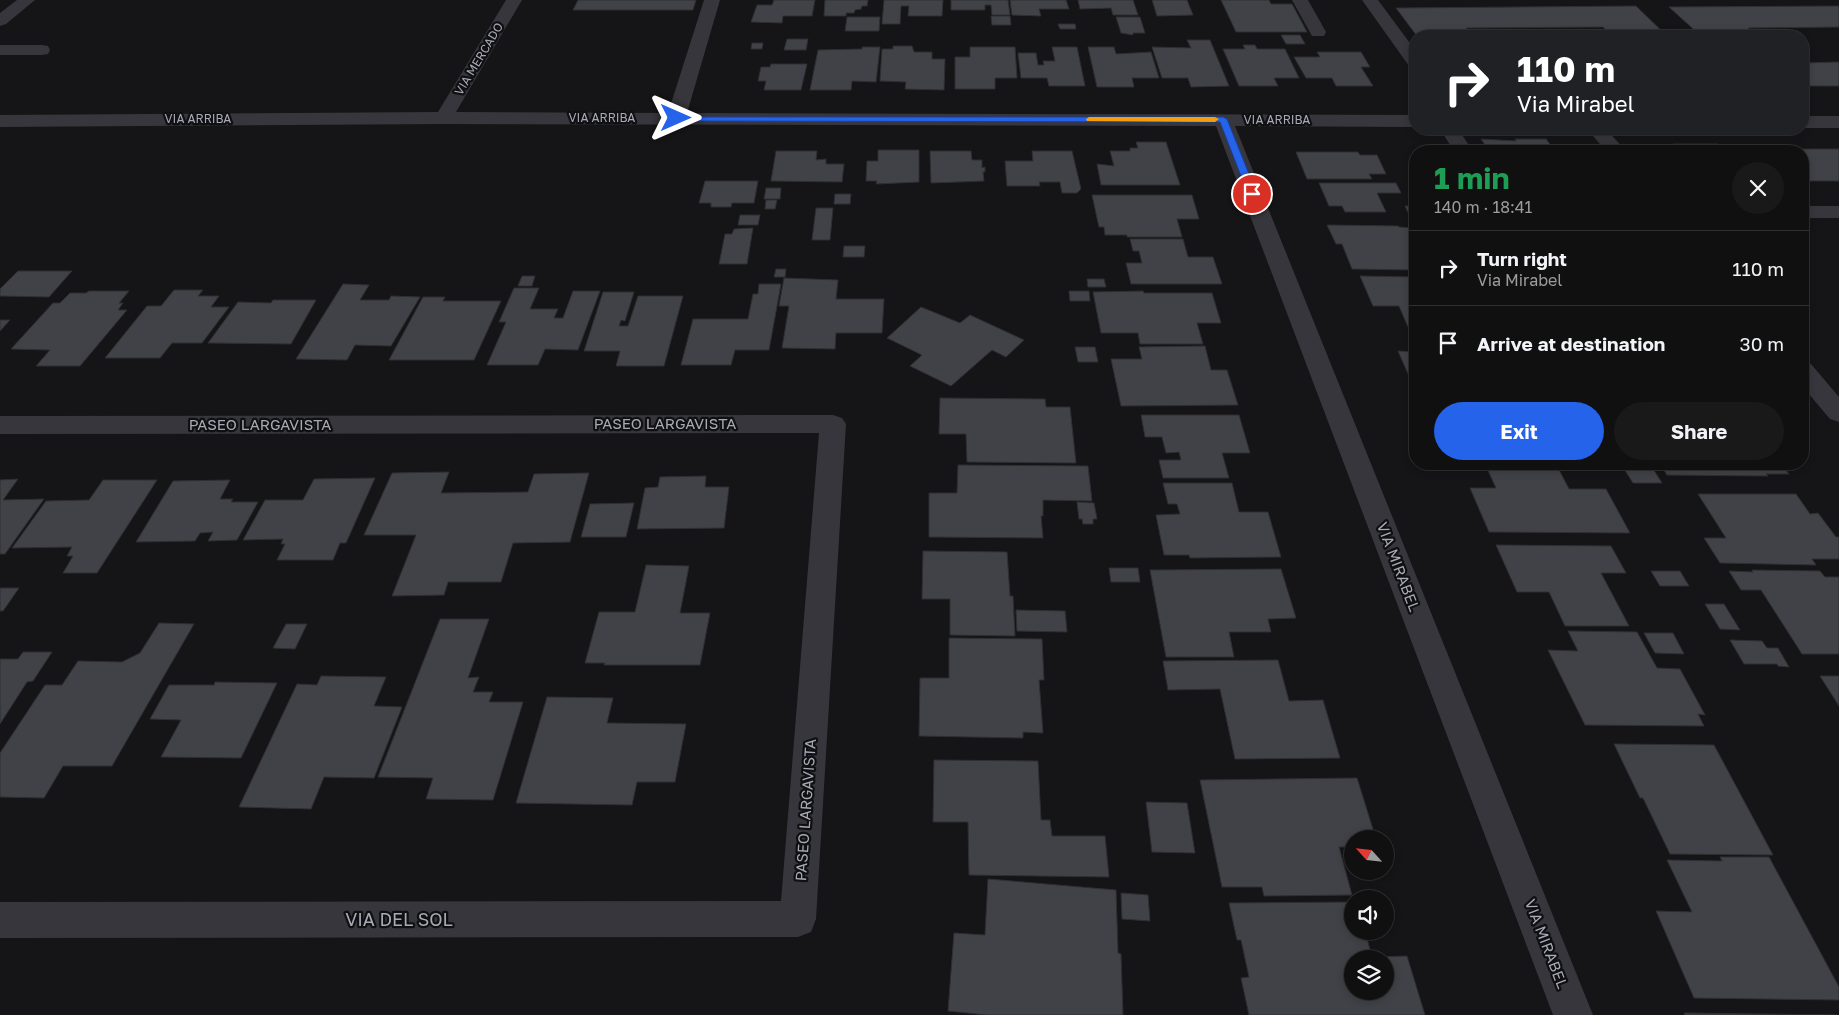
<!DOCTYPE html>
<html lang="en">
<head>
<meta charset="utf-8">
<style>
  body { margin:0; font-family:"Golos Text",sans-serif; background:#19191a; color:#f1f3f6; height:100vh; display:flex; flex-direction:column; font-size:19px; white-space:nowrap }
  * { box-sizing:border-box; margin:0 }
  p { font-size:16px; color:#9c9d9f }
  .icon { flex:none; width:28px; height:28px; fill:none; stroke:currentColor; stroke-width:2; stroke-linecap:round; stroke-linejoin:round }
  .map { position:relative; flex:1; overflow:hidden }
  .drawer { position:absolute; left:1409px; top:145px; width:400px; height:325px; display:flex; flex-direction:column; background:#101011; border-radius:20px; box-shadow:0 2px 8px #0003,0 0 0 1px #303031 }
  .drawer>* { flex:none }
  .top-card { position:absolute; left:1409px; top:30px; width:400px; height:105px; border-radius:20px; box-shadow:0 2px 8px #0003,0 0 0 1px #303031; background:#202124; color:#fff; overflow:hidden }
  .needle { width:32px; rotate:297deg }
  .tools { position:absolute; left:1344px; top:830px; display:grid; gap:10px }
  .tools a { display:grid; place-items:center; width:50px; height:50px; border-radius:50%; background:#101011; box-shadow:0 2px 8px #0003,0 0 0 1px #303031; font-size:25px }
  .pin { position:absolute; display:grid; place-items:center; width:42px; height:42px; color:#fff; margin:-21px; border:2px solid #fff; border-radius:50%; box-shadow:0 1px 5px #0007 }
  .me { position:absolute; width:55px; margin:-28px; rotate:90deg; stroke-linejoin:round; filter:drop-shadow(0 0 4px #0008) }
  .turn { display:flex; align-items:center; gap:18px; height:105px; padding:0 25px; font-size:22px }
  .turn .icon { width:65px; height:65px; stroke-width:2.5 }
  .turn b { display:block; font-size:35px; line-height:42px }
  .round { display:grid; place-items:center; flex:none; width:52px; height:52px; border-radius:26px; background:#19191a }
  .head { display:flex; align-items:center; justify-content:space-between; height:85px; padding:0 25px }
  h1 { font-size:30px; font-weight:700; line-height:38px; color:#1e9e55 }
  .primary-button { display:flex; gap:10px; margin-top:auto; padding:10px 25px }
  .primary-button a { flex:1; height:58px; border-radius:30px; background:#2563eb; color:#fff; font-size:20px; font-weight:700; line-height:58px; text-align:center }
  .primary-button a+a { background:#19191a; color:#f1f3f6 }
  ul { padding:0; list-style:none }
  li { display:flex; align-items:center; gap:15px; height:75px; padding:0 25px; border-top:1px solid #303031 }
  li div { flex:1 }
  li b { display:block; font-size:19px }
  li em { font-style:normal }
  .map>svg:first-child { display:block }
  .building { fill:#414247; stroke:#2f2f33; fill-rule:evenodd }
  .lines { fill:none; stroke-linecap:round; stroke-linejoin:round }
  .minor { fill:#36363c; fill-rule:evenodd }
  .route { fill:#2563eb; stroke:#184099 }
  .slow { fill:#f59e0b }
  .labels { text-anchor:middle; stroke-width:4.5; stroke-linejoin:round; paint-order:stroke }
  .far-street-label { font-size:12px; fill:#a7aab6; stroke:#101012 }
  .street-label { font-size:15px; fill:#a7aab6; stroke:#101012 }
  .near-street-label { font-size:18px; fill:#a7aab6; stroke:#101012 }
</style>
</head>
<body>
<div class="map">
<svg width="1839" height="1015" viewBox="0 0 1839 1015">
  <rect width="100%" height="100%" fill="#151517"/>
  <path class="building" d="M578 0H696L693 10H573Z
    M774 0H815L812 16H783L782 23 751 22 757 5H772Z
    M825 0H868L867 6H862L861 9 855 10 854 13H846V16H824Z
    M884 0H943L942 16H908L909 6H901L900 24H882Z
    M951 0H1008L1010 15H992L991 5H985V10H951Z
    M1010 0H1066L1069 9H1039L1041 16 1012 15Z
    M1078 0H1133L1138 15H1113L1111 8 1080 9Z
    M1152 0H1187L1193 15 1157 16Z
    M1221 0H1269L1271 4H1292L1307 32H1236Z
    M1636 6 1667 36H1612L1603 27 1466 28 1472 36H1417L1396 8Z
    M1839 6V27L1748 28 1758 36H1701L1669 7Z
    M991 16H1010L1011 25H992Z
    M847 17H880L879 31H845Z
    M1116 17H1140L1145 33H1133V35L1121 33Z
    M1058 24H1075L1076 29H1060Z
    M1281 35H1300L1305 44H1286Z
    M787 39H808L806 50H784Z
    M1187 40H1210L1229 86 1191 87 1188 78H1162L1152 47 1191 48Z
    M752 43H763L762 49H751Z
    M1243 45H1255L1257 49H1285L1299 78H1274L1278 86H1239L1223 49H1245Z
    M893 46H912L914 52H932V59H945L944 90 905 89 906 82 880 81 882 49H893Z
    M862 47H880L876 82 852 81 851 90H810L818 50 862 49Z
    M970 47H1015L1017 78H995V89H955V57H970Z
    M1052 47H1077L1085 86H1049L1047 78H1021L1018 53H1036L1038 65H1044L1043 61H1055Z
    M1088 47H1114L1116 54 1151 52 1159 78H1132L1134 87H1097Z
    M1317 52H1361L1370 67H1361L1373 86H1336L1332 78H1306L1294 57H1320Z
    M1839 62V86H1802V63Z
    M771 64H807L801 90H764L766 81H758L761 67H770Z
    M1481 139 1516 141 1515 139H1546L1555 151H1489Z
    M1136 142H1166L1180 185H1101L1097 164 1114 166 1110 151H1130V148H1138Z
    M1673 144H1718L1722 149 1736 151H1675L1672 149H1677Z
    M1746 149H1839V181H1802V151H1748Z
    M878 150H919V182L876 184 877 181H866L867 161H878Z
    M776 151H817L816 160 826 159V164H844L842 182 771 181Z
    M930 151H971L972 160H982V168L985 167V172H983L984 181 931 183Z
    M1032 151H1072L1081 189 1077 193H1062L1060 182H1039L1040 186H1007L1005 161H1033Z
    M1296 152H1358L1360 155H1377L1386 174H1369L1372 179H1307Z
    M705 181H758L754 203H732L731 207H711V203H699Z
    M1319 183H1396L1401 193H1377L1386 212H1345L1342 206H1329Z
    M766 188H781L780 199H764Z
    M835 194H851L850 204H834Z
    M1092 195H1192L1199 219H1177L1182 237H1127V235H1105L1104 227H1099Z
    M766 200H777L775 209H765Z
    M1405 206H1415V223H1413Z
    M816 208H833L830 240H812Z
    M740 215H760L758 225H738Z
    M1327 225 1398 226 1399 227 1415 228V270L1352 269 1342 244H1336Z
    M753 228 747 264H719L725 234H732L734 229Z
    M1130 239H1183L1188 257H1213L1222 284H1131L1126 263H1142L1139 251H1133Z
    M844 246H865L864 257H843Z
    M776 269H786L785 277H774Z
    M18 271H72L49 297 0 296V289Z
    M522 276H535L532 286H518Z
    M1360 276 1415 277V327H1408L1399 306H1373Z
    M784 278 838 280 836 299H884L882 333H836L835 349 782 348 789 306H779Z
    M1087 279H1104L1106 287H1088Z
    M343 284 369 285 360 300H389L391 296 420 297 391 346 355 345 347 360 296 359Z
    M759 284H781L769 350H735L731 365H681L693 319H748L753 294H758Z
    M514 288H539L530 309H558L554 318H563L573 291H600L578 350 545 349 538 365H487L506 322H499Z
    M174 290H203L198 296H219L211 307H229L202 343H172L160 358H105L147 306H161Z
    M89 291H129L119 303H123L118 310H127L80 366H36L50 350 11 349 53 303H60L70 293H86Z
    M1069 291H1089L1090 301H1070Z
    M1143 291 1144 293H1212L1221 323H1197L1203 344H1140L1138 333H1101L1093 292Z
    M603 292H634L625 321 621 320 619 326H628L638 296H683L664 366H616L620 351H584Z
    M423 297H445L443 301H501L474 360H389Z
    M273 300H316L291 344 208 343 238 302 271 303Z
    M921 307 960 323 970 315 1024 340 1006 357 992 350 951 386 910 366 922 355 887 338Z
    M0 320H10L0 331Z
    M1205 346 1211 370H1227L1238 405 1121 406 1111 359H1142L1139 347Z
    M1075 347H1095L1098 362H1078Z
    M1398 351 1415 352V385H1413Z
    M940 398 1045 399 1046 407H1070L1076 463 967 462 966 434H939Z
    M1141 415H1239L1250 453H1222L1229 478H1163L1159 460H1181L1179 452 1166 453 1162 437H1145Z
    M1485 464H1556L1569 489H1606L1630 533 1489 532 1470 488H1496Z
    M1621 464H1650L1662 483H1633Z
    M1660 464H1781L1789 474H1766L1768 476 1667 475Z
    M958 465 1088 466 1092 501 1043 500V516H1041L1043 538 929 537V493H957Z
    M449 472 441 493 528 492 534 474 589 473 570 542 513 543 501 582H448L444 595 392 596 416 535H364L392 473Z
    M706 476 705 487H729L724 528 637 529 645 488 658 487 660 477Z
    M375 478 346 543H340L333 560H277L285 544H281L283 539 243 540 265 500H303L314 479Z
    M18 479 3 500 44 499 5 554H0V480Z
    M103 480H157L97 573H63L73 556H67L72 547 12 548 46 501 89 500Z
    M230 480 220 499H233L231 502H258L237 540 208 541 213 532 200 533 195 541 136 542 173 481Z
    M1163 483H1232L1239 512H1268L1281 557 1190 558 1189 555H1164L1156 515 1180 514 1177 504H1168Z
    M1698 494H1796L1810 514 1818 513 1836 537H1839V559H1812L1816 565 1720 563 1704 538H1726Z
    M1077 502 1094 503 1097 519H1093V524H1083L1082 519H1079Z
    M634 503 626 537H581L590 504Z
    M1496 545 1611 546 1626 573H1601L1629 626H1565L1549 592H1517Z
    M923 551 1007 552 1010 596H1013L1015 636 950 635V599H922Z
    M646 565 689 566 680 613H710L700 665H604L605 663H585L599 612H635Z
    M1109 568H1138L1140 582H1111Z
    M1281 569 1296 618 1268 619 1271 632H1229L1234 657H1166L1150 570Z
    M1752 570 1820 571 1825 577H1839V654H1802L1761 590H1741L1729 571 1753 572Z
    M1651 571H1680L1689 586H1660Z
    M0 588H19L3 611H0Z
    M1705 604H1724L1740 630 1720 629Z
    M1016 610 1065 611 1067 632 1017 631Z
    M440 619H489L468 678 479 677 473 692H493L489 702H523L493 800 426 799 433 778 378 777Z
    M159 623 194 624 112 766H63L44 798 0 797V753L45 685H62L78 661 122 662 140 653Z
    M286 624H307L295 649 273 648Z
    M1568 631 1637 632 1657 668 1680 669 1705 715 1698 714 1704 726 1585 725 1548 650 1578 651Z
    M1644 633H1673L1684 654 1655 653Z
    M949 638 1042 639 1044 680H1039L1043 733 1023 732V738L919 736 920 678H949Z
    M1730 640 1762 641 1767 648H1778L1789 667 1778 666 1777 664H1744Z
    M23 652H52L33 681 27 682 0 724V659H18Z
    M1278 660 1289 701 1323 700 1340 758 1235 759 1220 689 1168 690 1163 661Z
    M321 676 386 677 374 706 402 707 374 778 324 777 311 809 239 807 297 684 317 685Z
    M1820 676H1839V706Z
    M215 682 277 683 241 758 161 757 181 720 150 719 169 685H214Z
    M547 697 613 698 607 723 686 724 675 782H637L632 805 516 803Z
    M1614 744 1714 745 1773 855 1670 854 1643 798H1640Z
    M934 760 1038 761 1041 820H1050L1052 836H1105L1109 877 969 875 968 822H933Z
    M1357 778 1376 839H1352V847H1339L1352 895 1264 896 1262 887H1222L1200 780Z
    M1146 802 1187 803 1195 853 1152 852Z
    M1720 857H1769L1839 987V1000L1694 998 1656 911 1692 912 1667 860 1722 861Z
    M988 879 1116 890 1118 953 1121 954 1123 1015H987L948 1011 954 933 985 935Z
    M1121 893 1148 895 1150 921 1122 919Z
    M1352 902V931H1365L1372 957 1407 956 1425 1015H1249L1241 978 1249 977 1241 940H1237L1229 903ZM1352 959H1385V991H1352Z
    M1684 1013 1836 1015H1837H1685Z"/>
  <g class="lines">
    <path class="minor" d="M17 0H35L6 24 0 26V13Z
      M506 0H522L456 112 668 113 704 0H720L687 113 1415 115V127L1235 126 1593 1015H1553L1216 126 444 124 0 127V115L438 112Z
      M1292 0H1308L1326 32 1324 36H1312Z
      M1362 0H1378L1415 50V67L1409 66Z
      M0 45H42L48 46 50 50 48 54 42 55H0Z
      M1802 116H1839V128H1802Z
      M1440 129H1458L1473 151H1454Z
      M1587 129H1606L1626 151H1606Z
      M1802 206H1839V218H1802Z
      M1802 362 1811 364 1839 397V422L1830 419 1802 386Z
      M833 415 842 418 846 424 816 919 811 932 798 937 0 938V902L781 901 819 433 0 434V416Z"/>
  </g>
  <path class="route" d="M673 117H1223L1227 119 1257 194 1252 197 1248 194 1220 122 676 121 673 120Z"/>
  <path class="slow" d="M1089 117H1215L1219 119 1215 122 1087 121 1086 119Z"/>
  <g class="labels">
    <g class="far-street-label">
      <text transform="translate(479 59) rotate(-59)" y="4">VIA MERCADO</text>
      <text x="602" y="122">VIA ARRIBA</text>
      <text x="198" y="123">VIA ARRIBA</text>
      <text x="1277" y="124">VIA ARRIBA</text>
    </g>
    <g class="street-label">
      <text x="665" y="429">PASEO LARGAVISTA</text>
      <text x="260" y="430">PASEO LARGAVISTA</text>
      <text transform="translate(1398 567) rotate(69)" y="5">VIA MIRABEL</text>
      <text transform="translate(806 810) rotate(-86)" y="5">PASEO LARGAVISTA</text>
      <text transform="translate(1546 944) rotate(69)" y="5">VIA MIRABEL</text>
    </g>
    <g class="near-street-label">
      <text x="399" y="926">VIA DEL SOL</text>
    </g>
  </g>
</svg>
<div class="tools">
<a><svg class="needle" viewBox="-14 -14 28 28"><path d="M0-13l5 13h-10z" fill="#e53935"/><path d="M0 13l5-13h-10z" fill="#9c9d9f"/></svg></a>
<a><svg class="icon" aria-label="sound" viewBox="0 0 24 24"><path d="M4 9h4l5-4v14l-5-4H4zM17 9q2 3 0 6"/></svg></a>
<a><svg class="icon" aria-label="layers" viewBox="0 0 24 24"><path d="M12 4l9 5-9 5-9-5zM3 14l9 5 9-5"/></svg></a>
</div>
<div class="pin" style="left:1252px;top:194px;background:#d93025"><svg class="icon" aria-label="arrive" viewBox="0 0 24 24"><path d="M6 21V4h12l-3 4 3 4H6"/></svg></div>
<svg class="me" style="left:676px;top:118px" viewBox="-20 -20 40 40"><path d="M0-17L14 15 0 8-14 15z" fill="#2563eb" stroke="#fff" stroke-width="4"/></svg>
<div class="top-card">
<div class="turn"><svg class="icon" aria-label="right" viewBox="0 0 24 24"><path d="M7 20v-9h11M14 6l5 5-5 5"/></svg><div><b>110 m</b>Via Mirabel</div></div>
</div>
<section class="drawer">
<div class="head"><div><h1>1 min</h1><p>140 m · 18:41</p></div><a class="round"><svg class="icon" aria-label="close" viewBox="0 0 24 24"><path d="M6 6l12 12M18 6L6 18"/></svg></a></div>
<ul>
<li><svg class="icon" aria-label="right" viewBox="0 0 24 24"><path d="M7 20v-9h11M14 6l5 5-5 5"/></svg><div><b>Turn right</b><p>Via Mirabel</p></div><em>110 m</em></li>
<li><svg class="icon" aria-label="arrive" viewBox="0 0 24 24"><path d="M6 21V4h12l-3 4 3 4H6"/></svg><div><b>Arrive at destination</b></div><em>30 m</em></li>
</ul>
<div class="primary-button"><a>Exit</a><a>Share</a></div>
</section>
</div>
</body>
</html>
